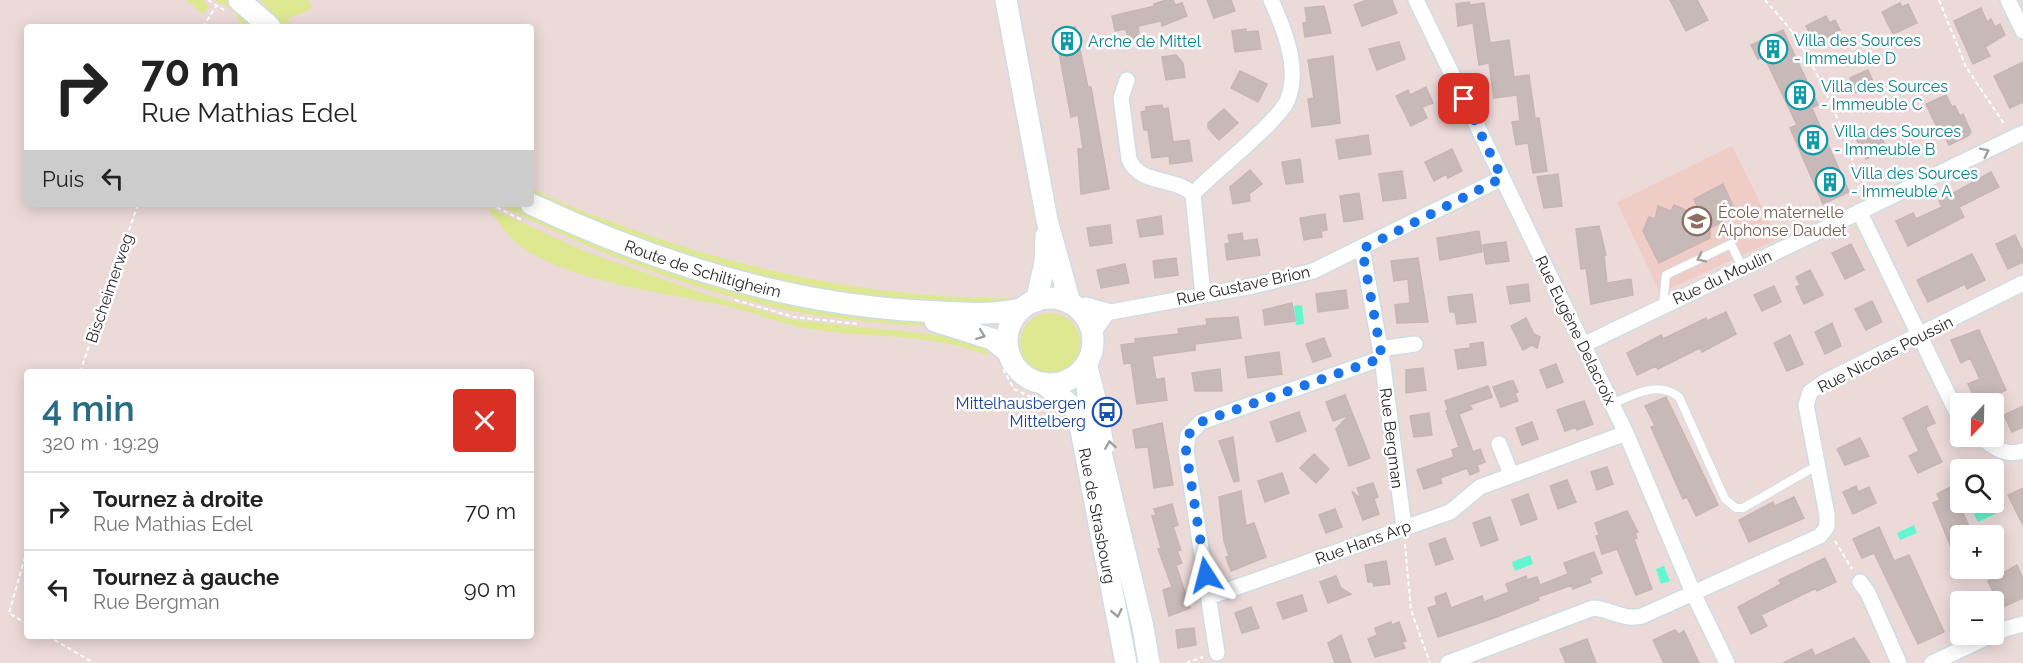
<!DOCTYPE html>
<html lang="fr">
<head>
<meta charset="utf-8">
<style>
  body { margin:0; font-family:Raleway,sans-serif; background:#f2f2f2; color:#222; height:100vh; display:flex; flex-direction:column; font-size:22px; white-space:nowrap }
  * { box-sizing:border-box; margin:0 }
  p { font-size:20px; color:#767676 }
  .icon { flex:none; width:33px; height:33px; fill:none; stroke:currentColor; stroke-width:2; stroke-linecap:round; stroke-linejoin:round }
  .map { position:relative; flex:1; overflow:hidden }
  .drawer { position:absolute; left:24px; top:369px; width:510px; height:270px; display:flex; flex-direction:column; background:#fff; border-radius:6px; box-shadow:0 3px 15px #0003 }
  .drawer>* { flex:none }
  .hud { position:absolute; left:24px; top:24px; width:510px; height:183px; border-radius:6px; box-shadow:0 3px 15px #0003; background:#fff; color:#222; overflow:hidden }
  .needle { width:39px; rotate:202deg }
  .fabs { position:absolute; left:1950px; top:393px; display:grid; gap:12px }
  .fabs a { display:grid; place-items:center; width:54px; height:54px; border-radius:6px; background:#fff; box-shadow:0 3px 15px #0003; font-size:30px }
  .pin { position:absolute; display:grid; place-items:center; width:51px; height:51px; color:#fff; margin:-26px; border-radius:12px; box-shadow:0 3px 9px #0006 }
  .me { position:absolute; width:66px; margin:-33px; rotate:351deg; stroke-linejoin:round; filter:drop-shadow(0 0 4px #0008) }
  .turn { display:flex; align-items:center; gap:21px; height:126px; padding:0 18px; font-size:27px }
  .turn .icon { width:78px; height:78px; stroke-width:2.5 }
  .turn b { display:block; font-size:42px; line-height:51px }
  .then { display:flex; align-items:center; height:57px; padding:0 18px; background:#0003; gap:12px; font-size:22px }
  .round { display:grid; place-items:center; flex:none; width:63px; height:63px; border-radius:6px; background:#f2f2f2 }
  .summary { display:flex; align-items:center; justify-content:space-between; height:102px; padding:0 18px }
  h1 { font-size:36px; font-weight:600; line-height:45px; color:#2a6c85 }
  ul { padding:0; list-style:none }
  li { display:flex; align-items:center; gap:18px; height:78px; padding:0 18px; border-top:2px solid #e0e0e0 }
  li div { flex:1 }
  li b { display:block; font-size:22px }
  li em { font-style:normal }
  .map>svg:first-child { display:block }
  .education { fill:#f0ccc7 }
  .green { fill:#dde891 }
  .water { fill:#63f7cf }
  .building { fill:#c7b9b8; stroke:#c8b5b3; stroke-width:1.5 }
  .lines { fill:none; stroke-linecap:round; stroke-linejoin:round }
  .lane-casing { stroke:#cedde3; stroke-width:10 }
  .street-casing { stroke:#cedde3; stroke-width:18 }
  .secondary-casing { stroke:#cedde3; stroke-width:24 }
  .path { stroke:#fff; stroke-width:2; stroke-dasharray:4.5 3; stroke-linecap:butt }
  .lane { stroke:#fff; stroke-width:8 }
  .street { stroke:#fff; stroke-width:15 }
  .secondary { stroke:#fff; stroke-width:21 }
  .oneway { stroke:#9f9f9f }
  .route { stroke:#1a73e8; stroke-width:10; stroke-dasharray:0 18 }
  .labels { text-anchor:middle; stroke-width:5; stroke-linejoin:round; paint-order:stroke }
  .culture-label { font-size:16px; fill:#0d838f; stroke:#fff; text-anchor:start }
  .education-label { font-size:16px; fill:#785e54; stroke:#fff; text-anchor:start }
  .street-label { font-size:16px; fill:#292929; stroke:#fff }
  .transit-label { font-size:16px; fill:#164399; stroke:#fff; text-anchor:end }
</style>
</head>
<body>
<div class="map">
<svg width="2023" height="663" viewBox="0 0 2023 663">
  <rect width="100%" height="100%" fill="#ecdad9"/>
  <path class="education" d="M1732 146 1778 239 1660 293 1617 202Z"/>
  <path class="green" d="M186 0H203L209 6 203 14Z
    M214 0H226L259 27H244L231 9Z
    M260 0H308L312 9 287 19 296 27H285Z
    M531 188C568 207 607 220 645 234 764 275 885 299 1011 298L1012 301C969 306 926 302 884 298 761 284 642 247 531 192Z
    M498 204H514L533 213 927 324C911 328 890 323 873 322 744 313 613 261 498 204Z
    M486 206 586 252 708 295 794 320 949 336 985 348 989 356C932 334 883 338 824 331 790 328 760 314 727 306 667 293 577 283 526 250 509 239 498 221 486 206Z
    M1020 343a30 30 0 1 1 60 0a30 30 0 1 1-60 0Z"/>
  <path class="water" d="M1302 305 1304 324 1296 325 1294 306Z
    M1993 505 1997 513 1978 522 1974 514Z
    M1914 525 1917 533 1900 540 1897 533Z
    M1530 555 1533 564 1515 571 1512 562Z
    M1664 566 1670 581 1661 584 1656 569Z"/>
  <path class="building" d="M1166 0H1173L1175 5 1182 3 1187 16 1162 26 1161 21 1138 26 1139 33 1129 42 1126 29 1115 31 1112 16 1155 6 1154 4Z
    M1207 0H1231L1235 11 1214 18Z
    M1367 0H1392L1397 13 1362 26 1354 5Z
    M1670 0H1697L1708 20 1686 31Z
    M1469 2 1470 5 1484 3 1490 43 1509 40 1514 77 1529 75 1535 118H1539L1547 171 1533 173 1528 143 1516 145 1512 122 1520 121 1517 95 1494 98 1489 63 1479 65 1473 23 1458 26 1456 4Z
    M1900 3 1902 7 1908 4 1917 23 1893 34 1882 12Z
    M1324 6 1331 33 1305 37 1303 23 1307 22 1305 8Z
    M1981 8 1987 22 1991 19 1995 27 2000 24 2005 35 1985 47 1990 56 1973 64 1954 21Z
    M1826 16 1830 23 1835 20 1840 30 1820 41 1817 36 1813 39 1806 26Z
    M1075 27 1088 87H1091L1109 189 1081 194 1078 149H1083L1078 115 1071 117 1055 31Z
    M1246 29V32L1258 31 1261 49 1235 52 1232 31Z
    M1783 30 1818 105 1812 108 1849 192 1823 204 1790 128 1797 125 1764 56 1758 59 1751 45Z
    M1399 42 1405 59 1377 70 1369 49Z
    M1176 55 1183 63 1185 77 1166 80 1162 57Z
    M1333 56 1340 123 1312 127 1308 99 1314 98 1308 60Z
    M2023 62V102L2010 108 1994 76Z
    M1868 70 1874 84 1856 93 1850 78Z
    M1240 71 1267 84 1258 102 1231 88Z
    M1426 87 1433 103 1422 107 1427 118 1411 126 1396 96 1408 90 1410 95Z
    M1946 95 1952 107 1955 106 1960 116 1963 114 1971 132 1968 136 1949 145 1945 137 1942 138 1926 104Z
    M1162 105 1163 109 1168 108 1173 142 1189 140 1192 161 1170 164 1169 156 1152 158 1148 130H1144L1141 112 1146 111V107Z
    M1224 109 1238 123 1219 140 1208 128V123Z
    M1876 126 1887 149 1866 159 1855 136Z
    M1368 135 1371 154 1339 159 1336 140Z
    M1452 149 1462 171 1448 178 1446 174 1434 181 1425 162Z
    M1300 159 1303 182 1286 184 1282 162Z
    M1250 170 1262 184 1249 194 1250 201 1233 204 1230 187Z
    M1402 171 1406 198 1383 201 1379 174Z
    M1991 172 1999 187 1959 207 1964 217 1908 246 1896 221 1913 213 1916 219 1942 207 1939 201Z
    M1558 174 1562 206 1544 208 1537 177Z
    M1723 184 1733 206 1740 213 1710 228V238L1659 263 1643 231 1649 217 1655 219 1658 206 1671 211 1674 205 1702 217 1694 199Z
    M1359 193 1363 219 1344 222 1340 196Z
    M1325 214 1327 230 1321 231 1322 237 1304 240 1300 218Z
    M1161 216 1163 234 1140 237 1137 220Z
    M1110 225 1112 243 1090 246 1087 228Z
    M1599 226 1606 255 1604 256 1607 283 1631 279 1633 295 1591 304 1586 268 1581 269 1576 229Z
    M1479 231 1482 252 1440 260 1437 238Z
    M1242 233 1243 241 1257 239 1260 255 1227 260 1225 244 1230 243 1228 235Z
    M2015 235 2023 252V262L2008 269 1996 244Z
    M1506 242 1509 261 1486 264 1483 245Z
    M1851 244 1864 270 1845 279 1832 253Z
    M1972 254 1985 280 1967 289 1965 284 1928 302 1917 280Z
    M1176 258 1178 275 1155 278 1153 261Z
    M1418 258 1428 322 1397 323 1395 305 1410 303 1408 279 1394 281 1391 261Z
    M1125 264 1129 283 1101 288 1097 270Z
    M1810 270 1823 295 1804 304 1796 287 1800 285 1796 277Z
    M1528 284 1530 301 1510 304 1507 287Z
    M1774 286 1781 302 1762 311 1754 295Z
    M1346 290 1348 308 1318 312 1316 294Z
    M1472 294 1476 322 1457 324 1455 312H1450L1448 297Z
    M1872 301 1882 322 1866 330 1855 309Z
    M1292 303 1295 321 1265 325 1263 310Z
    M1726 312 1736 334 1702 352 1700 348 1658 369 1656 366 1637 375 1627 353 1661 335 1663 339 1706 318 1707 321Z
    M1238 317 1241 338 1195 344V350L1152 356 1156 380 1164 378 1167 400 1137 404 1131 363 1124 364 1121 345 1136 343 1135 339 1179 334 1178 329 1207 325 1206 319Z
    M1526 318 1534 334 1540 337 1537 348 1532 345 1523 350 1511 326Z
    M1832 323 1841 346 1825 354 1815 332Z
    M1979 330 2006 390 1977 403 1968 384 1980 379 1970 358 1961 363 1951 340Z
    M1790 335 1803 364 1787 371 1774 343Z
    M1324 338 1331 356 1313 362 1306 344Z
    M1483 342 1486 365 1458 369 1455 350 1471 348 1470 344Z
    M1279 352 1282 374 1248 378 1245 357Z
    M1556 364 1563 382 1547 388 1540 370Z
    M1423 368 1426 390 1406 393V370Z
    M1220 369 1222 391H1195L1192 373Z
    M1510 381H1513L1518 392 1515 393 1518 401 1501 407 1493 387Z
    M1488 386 1492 397 1470 405 1472 409 1459 414 1473 452 1480 449 1485 462 1477 465 1479 471 1470 475 1467 468 1440 478 1442 483 1424 489 1417 470 1454 457 1452 450 1459 447 1446 411 1448 410 1445 401Z
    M1345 395 1370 458 1349 466 1336 429 1349 415 1333 421 1326 402Z
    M1666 397 1718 505 1696 516 1687 497 1683 499 1651 427 1655 426 1645 406Z
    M1584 401 1593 424 1577 430 1576 427 1565 431 1557 410Z
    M1927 406 1935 423 1926 427 1927 431 1942 462 1918 473 1909 456 1919 451 1903 418Z
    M2023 406V427L2012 432 2004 415Z
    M1299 412 1306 431 1277 442 1270 422Z
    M1429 413 1432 435 1414 437 1410 416Z
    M1532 422 1538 439 1522 445 1516 428Z
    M1162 423 1173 485 1154 488 1148 447 1136 448 1133 430Z
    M1233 437 1239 481 1234 482 1219 441Z
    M1860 438 1869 456 1845 465 1837 449Z
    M1314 454 1329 469 1316 483 1300 468Z
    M1607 467 1613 484 1597 490 1591 472Z
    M1282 473 1289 493 1265 502 1258 481Z
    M1567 480 1576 502 1558 509 1550 486Z
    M1960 482V507L1974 536H1960V542L1951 547 1933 503 1940 500 1937 494Z
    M1373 483 1378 497 1374 499 1379 514 1363 520 1352 491 1361 499 1357 488Z
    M1856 486 1858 492 1869 487 1876 503 1853 514 1843 492Z
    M2023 488V525L2008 495Z
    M1241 491 1246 526 1254 523 1266 557 1231 571 1226 557 1229 556 1224 541 1219 497Z
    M1528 494 1537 519 1521 525 1512 500Z
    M1794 497 1804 518 1749 542 1739 520 1773 502 1775 506Z
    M1172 504 1178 525 1173 527 1181 550 1177 551 1182 563 1176 565 1190 608 1169 616 1163 590 1172 587 1158 549 1161 548 1152 516 1156 515 1154 509Z
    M1335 509 1342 527 1326 533 1319 515Z
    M1627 511 1638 532 1635 533 1637 538 1634 539 1652 589 1636 595 1617 549 1602 554 1596 536 1599 535 1595 523Z
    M1490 517 1498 540 1481 546 1473 523Z
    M1879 527 1894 561 1909 555 1944 632 1918 644 1874 553 1862 558 1853 539Z
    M1445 538 1453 559 1436 565 1429 544Z
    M1594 552 1602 573 1589 578 1591 582 1573 589 1572 585 1538 597 1539 600 1497 617 1438 637 1428 608 1437 605 1435 597 1446 593 1451 608 1482 596 1484 602 1509 592 1506 584 1526 576 1527 580 1537 577 1540 585 1568 574 1564 563Z
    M1825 558 1836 582 1817 591 1816 588 1761 615 1767 626 1751 634 1738 607 1781 584 1779 580Z
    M1386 561 1390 584 1374 586 1373 582H1368L1365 565Z
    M2017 565 2023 579V598L2001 608 1988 581Z
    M1336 576 1341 588 1351 594 1328 603 1320 582Z
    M1302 595 1307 611 1283 619 1277 603Z
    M1251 607 1259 628 1242 633 1235 613Z
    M1391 622 1392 625 1399 622 1406 641 1402 642 1405 648 1375 657 1368 639 1377 635 1375 628Z
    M1194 628 1196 645 1178 648 1176 630Z
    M1675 630 1679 634 1684 631 1699 663H1664L1653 640Z
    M1341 635 1351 663H1335L1328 643Z
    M1854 638 1870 663H1783L1812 649 1815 656Z
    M1587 639 1596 663H1566L1560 649Z"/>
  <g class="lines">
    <g class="lane-casing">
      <path id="lane" d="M1663 305 1666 275 1731 244 1742 267
        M1091 356 1101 396 1110 448
        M1612 404C1633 395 1658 380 1679 397L1725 499 1736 508H1743L1818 465"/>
    </g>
    <g class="street-casing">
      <path id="street" d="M1416 0 1626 433 1694 595 1727 663
        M2008 0 2023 31
        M1127 80 1121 98 1129 159C1140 186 1174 176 1193 194
        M1860 213 1960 419
        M1362 249 1382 358 1404 527
        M1203 295 1193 194C1213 172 1280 121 1288 99 1300 67 1284 29 1271 0
        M1079 310 1086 305 1111 312 1253 286 1313 271 1502 178
        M1093 333 1108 312
        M1583 345 2023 133
        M1380 349 1415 344
        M1979 436C1994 447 2004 457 2023 451
        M1499 444 1511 474
        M1860 582 1868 593 1899 663
        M1209 597 1450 512 1480 487 1626 433
        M1217 653 1186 451 1188 435 1201 422 1382 358
        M1448 663 1593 608C1612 609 1623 621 1642 616L1820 536 1827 527V515L1806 405 1810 392 1824 382 2023 283
        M1932 663 2005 629 2023 624"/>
    </g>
    <g class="secondary-casing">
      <g id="secondary">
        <path d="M239 0 270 27"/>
        <path d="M1006 0 1047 220 1070 303"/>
        <path id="s1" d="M531 204C654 262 785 304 921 311 955 313 988 316 1021 309"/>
        <circle cx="1050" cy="341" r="43"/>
        <path d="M1036 301 1045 263 1046 236"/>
        <path d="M935 321 992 339 1009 353"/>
        <path d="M1085 366 1089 403 1143 627 1149 663"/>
        <path id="s2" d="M1043 383 1074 408 1081 430 1126 663"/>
      </g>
    </g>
    <path class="path" d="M208 0 224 10
      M1765 0C1777 14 1791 28 1800 44 1821 79 1858 155 1859 195
      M1939 0 1966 67 2005 125
      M203 27 216 6
      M490 204 522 220
      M735 300 794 317 859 324
      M1003 369 1014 389 1031 397
      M80 372 138 204
      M1835 541 1852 569
      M1405 544 1411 610 1430 663
      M27 550 9 613 27 624
      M48 636 94 663
      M1186 663 1203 657"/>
    <use href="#lane" class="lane"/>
    <use href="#street" class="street"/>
    <use href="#secondary" class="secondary"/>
  </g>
  <defs><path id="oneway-chevron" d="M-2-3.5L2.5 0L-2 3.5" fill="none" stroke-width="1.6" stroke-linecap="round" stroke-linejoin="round" transform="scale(1.5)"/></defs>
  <g class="oneway">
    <use href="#oneway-chevron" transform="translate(1985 152) rotate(-26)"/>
    <use href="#oneway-chevron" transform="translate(1701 258) rotate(154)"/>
    <use href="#oneway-chevron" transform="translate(981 335) rotate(21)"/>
    <use href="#oneway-chevron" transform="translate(1110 445) rotate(-99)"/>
    <use href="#oneway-chevron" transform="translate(1117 613) rotate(79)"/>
  </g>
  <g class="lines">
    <path class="route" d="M1206 575 1186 451 1188 435 1201 422 1382 358 1362 249 1502 178 1464 99"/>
  </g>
  <defs>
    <g id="building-ring" transform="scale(1.5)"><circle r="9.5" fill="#fff" stroke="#0f9aa8" stroke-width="1.5"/><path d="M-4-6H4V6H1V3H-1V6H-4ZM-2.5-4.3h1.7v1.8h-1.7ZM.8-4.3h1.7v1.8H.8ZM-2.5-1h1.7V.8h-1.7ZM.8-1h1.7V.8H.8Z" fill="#0f9aa8"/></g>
    <g id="school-ring" transform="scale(1.5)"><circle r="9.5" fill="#fff" stroke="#8d6e63" stroke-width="1.5"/><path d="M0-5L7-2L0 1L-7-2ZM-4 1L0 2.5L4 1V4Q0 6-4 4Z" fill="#8d6e63"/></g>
    <g id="bus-ring" transform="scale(1.5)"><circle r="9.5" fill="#fff" stroke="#1a4fb4" stroke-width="1.5"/><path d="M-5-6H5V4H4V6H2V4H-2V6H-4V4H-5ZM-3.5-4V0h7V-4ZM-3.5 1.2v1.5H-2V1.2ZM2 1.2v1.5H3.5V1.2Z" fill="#1a4fb4"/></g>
  </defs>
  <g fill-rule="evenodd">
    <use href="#building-ring" x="1067" y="41"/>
    <use href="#building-ring" x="1773" y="49"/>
    <use href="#building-ring" x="1800" y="95"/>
    <use href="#building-ring" x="1813" y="140"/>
    <use href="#building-ring" x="1830" y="182"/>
    <use href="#school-ring" x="1697" y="221"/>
    <use href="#bus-ring" x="1107" y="412"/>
  </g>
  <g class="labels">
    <g class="culture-label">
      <text x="1794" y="46">Villa des Sources<tspan x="1794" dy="18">- Immeuble D</tspan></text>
      <text x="1088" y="47">Arche de Mittel</text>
      <text x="1821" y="92">Villa des Sources<tspan x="1821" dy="18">- Immeuble C</tspan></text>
      <text x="1834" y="137">Villa des Sources<tspan x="1834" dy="18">- Immeuble B</tspan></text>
      <text x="1851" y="179">Villa des Sources<tspan x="1851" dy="18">- Immeuble A</tspan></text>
    </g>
    <g class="education-label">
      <text x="1718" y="218">École maternelle<tspan x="1718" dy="18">Alphonse Daudet</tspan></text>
    </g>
    <g class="street-label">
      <text dy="6" stroke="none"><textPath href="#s1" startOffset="184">Route de Schiltigheim</textPath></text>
      <text transform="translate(1722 277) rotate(-25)" y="6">Rue du Moulin</text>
      <text transform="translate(1243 285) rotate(-12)" y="6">Rue Gustave Brion</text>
      <text transform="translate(109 288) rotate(-71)" y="6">Bischeimerweg</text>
      <text transform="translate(1576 330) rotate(64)" y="6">Rue Eugène Delacroix</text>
      <text transform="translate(1885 354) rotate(-27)" y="6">Rue Nicolas Poussin</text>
      <text transform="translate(1392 438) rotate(83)" y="6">Rue Bergman</text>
      <text dy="6" stroke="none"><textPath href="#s2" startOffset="150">Rue de Strasbourg</textPath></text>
      <text transform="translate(1363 542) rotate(-20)" y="6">Rue Hans Arp</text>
    </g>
    <g class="transit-label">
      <text x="1086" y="409">Mittelhausbergen<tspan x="1086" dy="18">Mittelberg</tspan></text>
    </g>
  </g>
</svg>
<div class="fabs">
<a><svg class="needle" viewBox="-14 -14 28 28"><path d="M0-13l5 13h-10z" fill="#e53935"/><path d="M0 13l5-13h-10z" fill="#767676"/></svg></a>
<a><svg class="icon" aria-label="search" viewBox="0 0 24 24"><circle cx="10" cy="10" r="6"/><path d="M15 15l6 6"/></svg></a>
<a>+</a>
<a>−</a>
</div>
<div class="pin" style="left:1464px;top:99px;background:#d93025"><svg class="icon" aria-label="arrive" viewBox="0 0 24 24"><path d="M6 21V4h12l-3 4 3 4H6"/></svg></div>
<svg class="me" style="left:1206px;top:575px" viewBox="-20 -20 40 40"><path d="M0-17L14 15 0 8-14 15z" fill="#1a73e8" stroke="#fff" stroke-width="4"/></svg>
<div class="hud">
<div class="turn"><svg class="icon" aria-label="right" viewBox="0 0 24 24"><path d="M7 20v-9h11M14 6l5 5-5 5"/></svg><div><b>70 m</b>Rue Mathias Edel</div></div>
<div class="then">Puis<svg class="icon" aria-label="left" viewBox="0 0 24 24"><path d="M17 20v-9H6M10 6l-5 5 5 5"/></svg></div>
</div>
<section class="drawer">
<div class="summary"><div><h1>4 min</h1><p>320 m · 19:29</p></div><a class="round" style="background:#d93025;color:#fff"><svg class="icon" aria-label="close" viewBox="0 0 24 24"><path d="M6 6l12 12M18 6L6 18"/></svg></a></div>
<ul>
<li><svg class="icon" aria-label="right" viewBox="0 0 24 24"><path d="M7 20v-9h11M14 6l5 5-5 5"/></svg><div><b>Tournez à droite</b><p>Rue Mathias Edel</p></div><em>70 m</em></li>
<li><svg class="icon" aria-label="left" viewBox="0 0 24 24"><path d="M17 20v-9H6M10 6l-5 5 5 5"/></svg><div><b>Tournez à gauche</b><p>Rue Bergman</p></div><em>90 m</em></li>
</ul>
</section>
</div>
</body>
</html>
